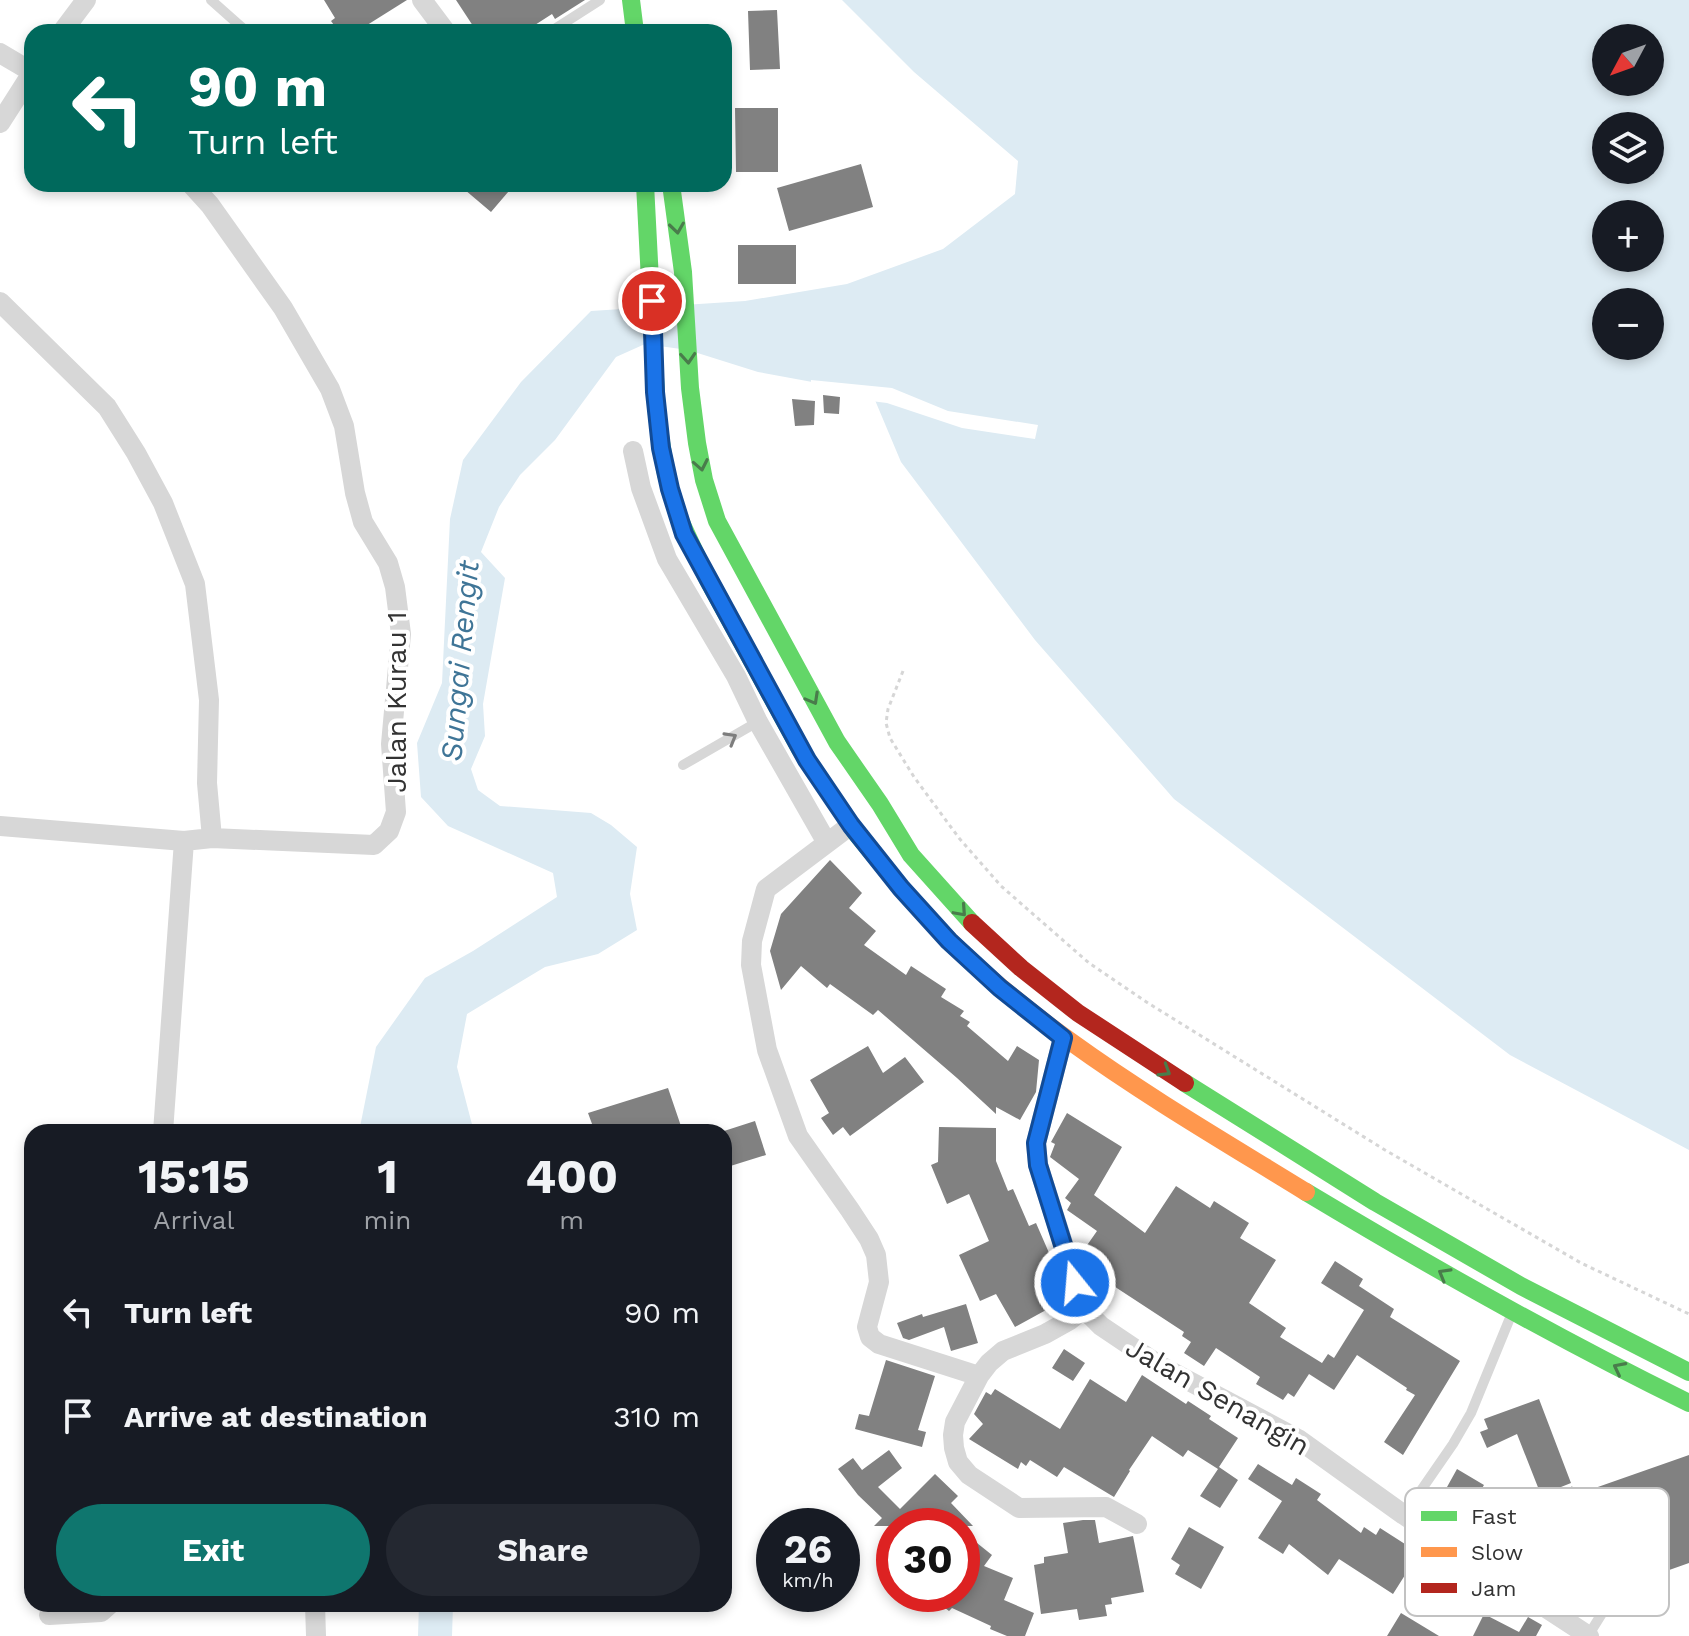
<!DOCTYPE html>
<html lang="en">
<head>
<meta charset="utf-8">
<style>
  body { margin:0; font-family:"Work Sans",sans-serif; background:#242831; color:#f1f3f6; height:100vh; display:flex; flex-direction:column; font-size:30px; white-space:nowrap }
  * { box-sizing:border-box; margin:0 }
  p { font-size:26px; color:#9ea1a6 }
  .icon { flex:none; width:44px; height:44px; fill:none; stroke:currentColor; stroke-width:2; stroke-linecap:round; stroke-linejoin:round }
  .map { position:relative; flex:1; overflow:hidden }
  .details { position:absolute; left:24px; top:1124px; width:708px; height:488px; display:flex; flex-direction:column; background:#171b24; border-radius:24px; box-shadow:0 4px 12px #0003 }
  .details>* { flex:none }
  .top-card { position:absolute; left:24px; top:24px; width:708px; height:168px; border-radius:24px; box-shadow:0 4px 12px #0003; background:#00695c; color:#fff; overflow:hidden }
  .needle { width:52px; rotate:229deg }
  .buttons { position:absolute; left:1592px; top:24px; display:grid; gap:16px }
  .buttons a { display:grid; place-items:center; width:72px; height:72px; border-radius:50%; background:#171b24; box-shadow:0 4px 12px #0003; font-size:40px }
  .speed { position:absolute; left:756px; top:1508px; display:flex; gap:16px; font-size:40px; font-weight:700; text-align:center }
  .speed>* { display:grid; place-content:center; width:104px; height:104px; border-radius:50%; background:#171b24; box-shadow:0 4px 12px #0003; line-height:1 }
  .speed small { font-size:20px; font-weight:400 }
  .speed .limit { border:12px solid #d22; background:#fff; color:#111 }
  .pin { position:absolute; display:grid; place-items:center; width:68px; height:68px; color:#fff; margin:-34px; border:4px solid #fff; border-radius:50%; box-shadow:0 2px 8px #0007 }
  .me { position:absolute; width:88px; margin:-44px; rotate:343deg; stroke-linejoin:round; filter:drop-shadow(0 0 6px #0008) }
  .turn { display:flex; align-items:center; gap:28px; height:168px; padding:0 32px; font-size:36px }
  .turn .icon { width:104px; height:104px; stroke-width:2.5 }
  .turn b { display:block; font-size:56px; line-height:68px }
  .eta { display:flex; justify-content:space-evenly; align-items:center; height:136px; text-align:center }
  .eta b { font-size:48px; font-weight:700; line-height:56px }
  .cta { display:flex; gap:16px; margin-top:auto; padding:16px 32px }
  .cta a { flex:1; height:92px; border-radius:48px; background:#0f766e; color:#fff; font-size:32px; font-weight:700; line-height:92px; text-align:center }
  .cta a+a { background:#242831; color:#f1f3f6 }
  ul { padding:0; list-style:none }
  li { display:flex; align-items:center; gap:24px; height:104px; padding:0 32px }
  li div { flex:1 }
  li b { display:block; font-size:30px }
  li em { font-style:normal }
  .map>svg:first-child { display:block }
  .water { fill:#ddebf3; fill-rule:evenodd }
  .pier { fill:#fff }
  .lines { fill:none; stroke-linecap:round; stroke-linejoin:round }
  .river { stroke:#ddebf3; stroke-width:34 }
  .building { fill:#818181 }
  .path { stroke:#d6d6d6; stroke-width:3; stroke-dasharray:4 4; stroke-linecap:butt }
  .lane { stroke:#d7d7d7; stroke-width:10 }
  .street { stroke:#d7d7d7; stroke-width:20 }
  .fast { stroke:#63d668; stroke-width:18 }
  .slow { stroke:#ff974d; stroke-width:18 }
  .jam { stroke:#b3261e; stroke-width:18 }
  .oneway { stroke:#497c4b }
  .oneway2 { stroke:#7d7d7d }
  .route-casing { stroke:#114b97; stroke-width:20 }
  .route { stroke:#1a73e8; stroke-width:14 }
  .labels { text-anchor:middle; stroke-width:8; stroke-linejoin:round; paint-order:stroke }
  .street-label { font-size:28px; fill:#333; stroke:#fff }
  .water-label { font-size:30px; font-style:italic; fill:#3f7597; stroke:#fff }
  .key { fill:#fff; stroke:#c2c2c2; stroke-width:2 }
  .key-label { font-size:22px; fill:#333 }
</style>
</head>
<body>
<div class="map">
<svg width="1689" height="1636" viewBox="0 0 1689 1636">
  <rect width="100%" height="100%" fill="#fff"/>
  <path class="water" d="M842 0H1689V1150L1510 1055 1174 799 1035 640 901 462 872 393 758 372 688 350 645 344 616 357 555 440 520 475 499 507 481 552 505 578 483 704 485 736 471 769 478 790 500 806 591 813 611 825 637 847 630 894 637 930 598 954 545 967 467 1014 457 1067 474 1132H359L376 1047 425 978 473 951 557 897 553 873 448 826 421 797 417 743 442 683 450 519 463 460 521 382 591 311 745 301 847 284 943 249 1015 194 1018 161 914 72ZM1606 38H1650V82H1606ZM1606 126H1650V170H1606ZM1606 214H1650V258H1606ZM1606 302H1650V346H1606Z"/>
  <path class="pier" d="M811 380 892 388 948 411 1038 425 1035 439 962 428 887 403 871 401 869 397 811 386Z"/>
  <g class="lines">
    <path class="river" d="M435 1636 436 1604"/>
  </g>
  <path class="building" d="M324 0H407L356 32H339L331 21 335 18Z
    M456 0H585L555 19 552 14 524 32H477Z
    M777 10 780 69 750 70 748 11Z
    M735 108H778V172H736Z
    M861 164 873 207 789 231 777 188Z
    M458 184H515L491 212Z
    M738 245H796V284H738Z
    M823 395 840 397 839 414 824 413Z
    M792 399 815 401 814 425 795 426Z
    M830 860 862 893 849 908 876 931 864 945 906 975 911 966 946 989 941 997 964 1011 960 1016 970 1022 967 1026 1008 1061 1017 1046 1039 1060 1036 1092 1020 1120 996 1107V1114L957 1078 878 1010 873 1015 830 984 827 988 801 966 781 990 770 951 781 914Z
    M868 1046 883 1073 905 1057 924 1082 850 1136 843 1127 833 1135 821 1118 829 1113 810 1080Z
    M668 1088 683 1132H663L662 1127 647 1132H595L588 1113Z
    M1067 1113 1122 1147 1094 1195 1145 1233 1176 1186 1210 1208 1214 1201 1249 1223 1240 1238 1276 1260 1249 1303 1286 1328 1280 1337 1322 1363 1328 1354 1334 1358 1364 1310 1321 1283 1335 1261 1363 1279 1359 1286 1394 1309 1390 1317 1460 1361 1403 1455 1384 1442 1415 1395 1406 1390 1407 1388 1357 1355 1334 1390 1309 1374 1294 1397 1288 1393 1283 1400 1256 1384 1260 1377 1216 1348 1204 1366 1184 1353 1191 1342 1182 1336 1184 1332 1103 1279 1086 1259 1089 1255 1083 1251 1097 1231 1067 1210 1071 1203 1065 1198 1079 1179 1050 1157 1055 1144 1051 1142Z
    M755 1121 766 1155 724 1168V1131Z
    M939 1127 996 1128V1161L1008 1191 1013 1189 1029 1226 1036 1223 1053 1262 1037 1269 1057 1304 1015 1327 996 1294 980 1301 959 1255 989 1241 969 1194 947 1204 931 1165 938 1162Z
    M966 1304 978 1343 951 1351 944 1327 909 1340 903 1338 897 1323 922 1314 923 1317Z
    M1064 1349 1085 1363 1073 1381 1052 1368Z
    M886 1360 935 1376 918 1430 926 1432 922 1447 855 1429 859 1414 869 1416Z
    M1142 1375 1186 1404 1188 1401 1211 1416 1209 1419 1238 1438 1219 1467 1238 1480 1220 1508 1200 1496 1218 1469 1188 1450 1183 1457 1152 1436 1129 1470 1130 1471 1114 1497 1064 1467 1057 1477 1030 1460 1026 1466 1021 1462 1018 1469 969 1439 983 1424 974 1414 986 1392 991 1395 995 1389 1060 1429 1090 1379 1126 1402Z
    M1539 1399 1571 1483 1541 1495 1517 1434 1487 1448 1480 1432 1488 1429 1484 1419Z
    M889 1450 902 1468 878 1487 900 1509 935 1474 958 1496 951 1503 973 1526H874L882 1518 858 1495 838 1469 853 1458 862 1470Z
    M1689 1455V1563L1624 1586 1591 1573 1567 1558 1578 1541 1548 1520 1572 1486 1575 1495Z
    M1258 1464 1292 1485 1296 1478 1321 1494 1317 1500 1361 1533 1364 1527 1376 1535 1380 1528 1419 1553 1393 1594 1339 1559 1328 1575 1289 1544 1283 1554 1258 1538 1282 1501 1248 1479Z
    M1457 1469 1484 1485 1473 1503 1447 1487Z
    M1083 1520H1095L1099 1543 1133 1536 1144 1592 1111 1598 1112 1604 1105 1605 1107 1616 1079 1620 1077 1609 1041 1614 1034 1565 1044 1563V1557L1068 1553 1063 1523Z
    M1189 1527 1224 1547 1201 1589 1175 1574 1180 1565 1171 1559Z
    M962 1531 992 1555 984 1566 1013 1578 1004 1600 1034 1613 1025 1636H1007L990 1629 991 1626 952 1608 949 1611 936 1601 919 1594H962Z
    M1401 1613 1439 1636H1387Z
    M1484 1614 1519 1632 1528 1617 1542 1625 1536 1636H1473Z"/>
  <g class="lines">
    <path class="path" d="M903 671 888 709 886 723 890 738 914 777 959 838 1001 886 1089 963 1148 1003 1385 1150 1581 1263 1689 1314"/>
    <path class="lane" d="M211 0 247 32
      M550 32 600 0
      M683 765 761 720
      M1404 1515 1453 1444 1471 1413 1512 1313
      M1497 1576 1513 1549 1606 1607 1588 1636"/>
    <path class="street" d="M422 0 446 32
      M62 32 86 0
      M0 53 32 72
      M0 123 32 73
      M0 302 107 407 136 453 163 503 195 584 209 700 207 783 212 838
      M633 451 641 488 667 559 736 676 758 722 827 843
      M851 825 766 889 752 941 751 965 767 1050 798 1136 850 1210 869 1239 876 1255 879 1282 867 1327 870 1337 879 1344 979 1376
      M0 826 184 841 212 838 374 845 389 831 396 812 391 744 401 634 395 587 388 563 363 522 355 493 344 426 330 389 283 308 210 205 191 184
      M1063 1038 1036 1143 1038 1165 1084 1309 1101 1326 1159 1365 1298 1439 1404 1515 1589 1636
      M163 1132 184 841
      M1084 1309 1070 1320 1045 1334 1003 1351 989 1363 979 1376 955 1422 953 1435 954 1448 958 1462 969 1475 1019 1508 1106 1507 1137 1524
      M315 1604 316 1636
      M49 1615 101 1612 110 1604"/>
    <path class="fast" d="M631 0 635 32
      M645 184 657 416 666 474 678 516 708 580 800 749 856 833 907 895
      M671 184 683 272 690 388 697 443 704 480 717 521 837 742 880 804 911 855 972 923
      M1185 1083 1375 1202 1521 1286 1689 1372
      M1306 1192C1431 1267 1558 1339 1689 1403"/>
    <path class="slow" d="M907 895C1016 1022 1165 1105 1306 1192"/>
    <path class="jam" d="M972 923 1021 968 1078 1013 1185 1083"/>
  </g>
  <defs><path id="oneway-chevron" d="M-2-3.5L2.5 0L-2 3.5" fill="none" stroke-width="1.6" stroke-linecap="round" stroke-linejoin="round" transform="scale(2)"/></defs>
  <g class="oneway">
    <use href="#oneway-chevron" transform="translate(677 228) rotate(82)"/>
    <use href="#oneway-chevron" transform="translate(688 358) rotate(86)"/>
    <use href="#oneway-chevron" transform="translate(701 465) rotate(79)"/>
    <use href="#oneway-chevron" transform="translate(813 699) rotate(61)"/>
    <use href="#oneway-chevron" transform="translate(961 911) rotate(48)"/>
    <use href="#oneway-chevron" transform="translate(1165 1071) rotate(32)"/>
    <use href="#oneway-chevron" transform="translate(1444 1274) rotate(-150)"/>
    <use href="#oneway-chevron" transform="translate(1619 1368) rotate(-153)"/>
  </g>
  <use class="oneway2" href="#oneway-chevron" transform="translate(731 738) rotate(-30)"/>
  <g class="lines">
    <g class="route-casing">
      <path id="route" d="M652 301 655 392 661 448 670 489 684 534 807 760 851 825 901 888 949 941 1000 988 1063 1038 1036 1143 1038 1165 1075 1283"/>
    </g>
    <use href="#route" class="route"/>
  </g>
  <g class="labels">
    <g class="street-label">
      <text transform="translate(396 702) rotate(-90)" y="10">Jalan Kurau 1</text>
      <text transform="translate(1218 1396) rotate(30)" y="10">Jalan Senangin</text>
    </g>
    <g class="water-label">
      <text transform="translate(460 661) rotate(-85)" y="10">Sungai Rengit</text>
    </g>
  </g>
  <rect x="1405" y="1488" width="264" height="128" rx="12" class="key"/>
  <rect x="1421" y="1511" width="36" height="10" fill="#63d668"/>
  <rect x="1421" y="1547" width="36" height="10" fill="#ff974d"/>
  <rect x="1421" y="1583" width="36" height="10" fill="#b3261e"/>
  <g class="key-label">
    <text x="1471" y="1524">Fast</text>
    <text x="1471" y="1560">Slow</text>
    <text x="1471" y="1596">Jam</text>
  </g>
</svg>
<div class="buttons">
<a><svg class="needle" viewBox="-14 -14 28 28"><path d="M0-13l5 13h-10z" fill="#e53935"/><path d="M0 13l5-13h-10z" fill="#9ea1a6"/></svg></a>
<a><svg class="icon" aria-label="layers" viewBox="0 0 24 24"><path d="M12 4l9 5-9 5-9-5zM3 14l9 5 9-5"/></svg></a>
<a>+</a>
<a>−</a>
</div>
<div class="speed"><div>26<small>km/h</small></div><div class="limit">30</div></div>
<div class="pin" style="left:652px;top:301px;background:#d93025"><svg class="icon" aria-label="arrive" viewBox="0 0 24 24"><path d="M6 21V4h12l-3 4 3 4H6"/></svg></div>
<svg class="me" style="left:1075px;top:1283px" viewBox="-20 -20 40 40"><circle r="17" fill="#1a73e8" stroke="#fff" stroke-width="3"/><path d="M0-11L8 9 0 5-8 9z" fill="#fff"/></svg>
<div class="top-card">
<div class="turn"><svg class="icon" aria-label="left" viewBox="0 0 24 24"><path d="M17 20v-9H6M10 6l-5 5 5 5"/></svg><div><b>90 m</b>Turn left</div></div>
</div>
<section class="details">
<div class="eta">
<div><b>15:15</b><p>Arrival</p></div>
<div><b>1</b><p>min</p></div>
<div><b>400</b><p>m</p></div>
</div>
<ul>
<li><svg class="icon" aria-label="left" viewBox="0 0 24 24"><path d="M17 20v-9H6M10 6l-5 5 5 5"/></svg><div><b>Turn left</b></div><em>90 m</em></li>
<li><svg class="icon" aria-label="arrive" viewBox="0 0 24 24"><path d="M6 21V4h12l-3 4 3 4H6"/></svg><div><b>Arrive at destination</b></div><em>310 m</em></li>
</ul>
<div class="cta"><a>Exit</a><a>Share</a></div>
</section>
</div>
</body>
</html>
